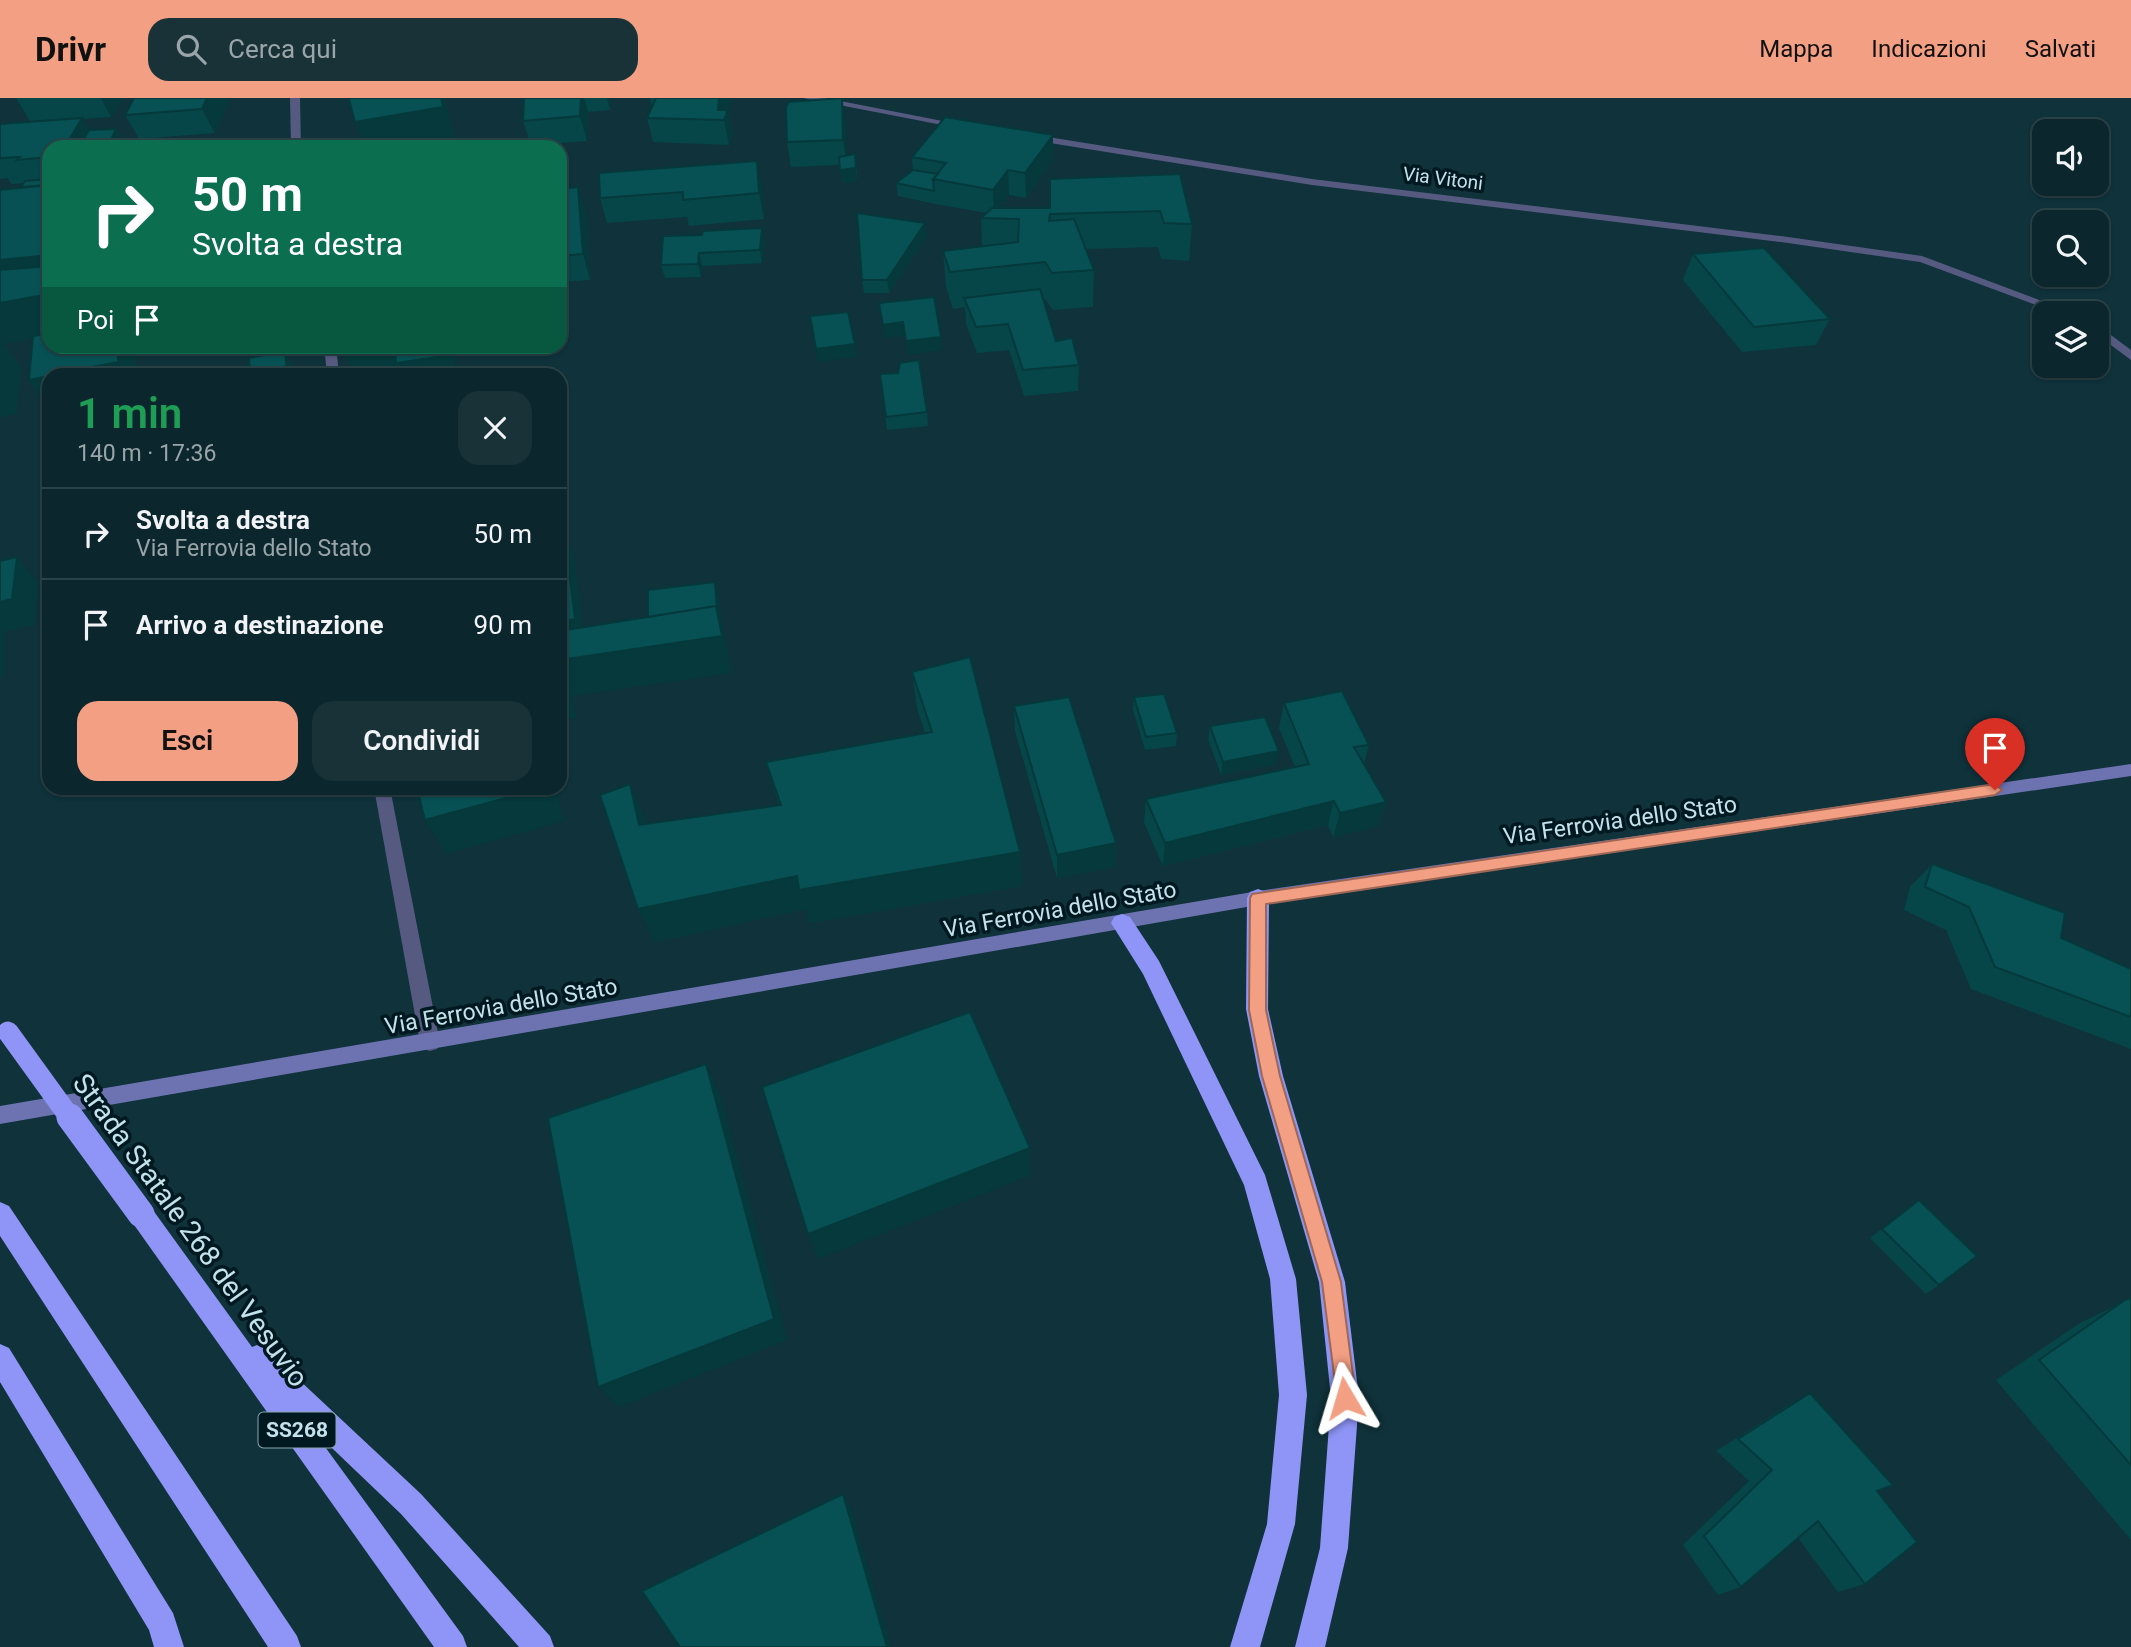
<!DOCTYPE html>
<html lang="it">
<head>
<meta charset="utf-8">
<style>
  body { margin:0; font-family:Roboto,sans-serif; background:#193238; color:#f1f3f6; height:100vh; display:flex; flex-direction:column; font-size:26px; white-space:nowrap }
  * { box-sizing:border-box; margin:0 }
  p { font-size:23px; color:#9aa5a9 }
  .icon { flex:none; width:38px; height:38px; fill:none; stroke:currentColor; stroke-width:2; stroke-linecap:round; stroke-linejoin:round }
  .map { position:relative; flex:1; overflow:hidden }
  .drawer { position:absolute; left:42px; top:270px; width:525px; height:427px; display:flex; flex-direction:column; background:#0b262c; border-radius:21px; box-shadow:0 2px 5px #0004,0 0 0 2px #2b4348 }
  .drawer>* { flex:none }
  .banner { position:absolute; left:42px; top:42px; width:525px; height:214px; border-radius:21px; box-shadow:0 2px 5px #0004,0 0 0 2px #2b4348; background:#0b6e4f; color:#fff; overflow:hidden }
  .fabs { position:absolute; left:2032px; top:21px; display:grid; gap:14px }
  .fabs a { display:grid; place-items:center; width:77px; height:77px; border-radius:14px; background:#0b262c; box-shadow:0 2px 5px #0004,0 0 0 2px #2b4348; font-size:35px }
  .pin { position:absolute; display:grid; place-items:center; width:60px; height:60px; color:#fff; margin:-72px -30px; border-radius:50% 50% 50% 0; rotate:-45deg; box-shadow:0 0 7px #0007 }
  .pin .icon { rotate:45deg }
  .me { position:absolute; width:77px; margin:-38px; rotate:353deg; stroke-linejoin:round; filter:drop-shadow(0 0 5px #0008) }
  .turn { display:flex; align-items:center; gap:24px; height:147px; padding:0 35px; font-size:32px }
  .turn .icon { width:91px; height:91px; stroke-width:2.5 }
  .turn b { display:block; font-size:49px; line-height:60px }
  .then { display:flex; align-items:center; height:66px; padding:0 35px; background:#0003; gap:14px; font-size:26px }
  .round { display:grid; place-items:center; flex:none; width:74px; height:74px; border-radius:21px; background:#193238 }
  .head { display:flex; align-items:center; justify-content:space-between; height:119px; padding:0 35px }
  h1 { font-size:42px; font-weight:600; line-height:52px; color:#1e9e55 }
  .action { display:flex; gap:14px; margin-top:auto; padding:14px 35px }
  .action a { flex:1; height:80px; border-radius:21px; background:#f39f83; color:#111; font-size:28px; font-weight:600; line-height:80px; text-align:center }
  .action a+a { background:#193238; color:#f1f3f6 }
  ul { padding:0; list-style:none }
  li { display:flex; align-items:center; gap:21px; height:91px; padding:0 35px; border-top:2px solid #2b4348 }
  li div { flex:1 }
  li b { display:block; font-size:26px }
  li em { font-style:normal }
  header { display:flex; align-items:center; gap:42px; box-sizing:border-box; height:98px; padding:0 35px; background:#f39f83; color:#111 }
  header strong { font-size:33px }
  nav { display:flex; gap:38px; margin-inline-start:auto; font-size:24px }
  .search { width:490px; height:63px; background:#193238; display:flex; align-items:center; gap:18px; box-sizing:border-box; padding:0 24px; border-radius:21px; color:#9aa5a9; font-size:26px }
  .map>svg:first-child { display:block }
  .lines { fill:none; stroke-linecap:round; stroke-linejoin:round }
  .street { fill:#565a81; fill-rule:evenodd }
  .secondary { fill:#6d72b1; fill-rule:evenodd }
  .highway { fill:#8e95f6; fill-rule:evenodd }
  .highway-bridge-far1 { stroke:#8e95f6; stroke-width:21 }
  .highway-bridge { stroke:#8e95f6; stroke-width:27 }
  .wall { fill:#064648 }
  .shaded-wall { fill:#05393b }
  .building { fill:#075154; stroke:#05393b; stroke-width:2 }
  .route { fill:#f39f83; stroke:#9e6755; stroke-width:2 }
  .labels { text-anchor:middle; stroke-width:7; stroke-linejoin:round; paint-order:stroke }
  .far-street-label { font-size:19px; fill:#c3e2ec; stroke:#001920 }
  .shield { fill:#001920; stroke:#88a6af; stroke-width:2 }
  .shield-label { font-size:21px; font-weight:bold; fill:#c3e2ec }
  .street-label { font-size:23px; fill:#c3e2ec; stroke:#001920 }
  .near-street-label { font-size:28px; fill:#c3e2ec; stroke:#001920 }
</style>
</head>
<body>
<header>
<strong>Drivr</strong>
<div class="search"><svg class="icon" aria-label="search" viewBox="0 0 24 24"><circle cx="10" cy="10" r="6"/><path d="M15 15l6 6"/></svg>Cerca qui</div>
<nav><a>Mappa</a><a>Indicazioni</a><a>Salvati</a></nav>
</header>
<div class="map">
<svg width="2131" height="1549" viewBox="0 0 2131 1549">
  <rect width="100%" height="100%" fill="#0f323b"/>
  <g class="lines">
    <path class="street" d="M290 0H300L301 49H291Z
      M803 0H825L968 28 963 31Z
      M1029 36 1312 81 1781 138 1922 158 2074 215H2058L1920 164 1781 144 1312 87 1025 41 1024 39Z
      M2096 226 2131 252V262L2096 236Z
      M324 248H336L339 276H327Z
      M374 690H390L440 945 437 951 430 953 423 951 420 945Z"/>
    <path class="secondary" d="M2131 666V678L1258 807 0 1026V1008L1258 793Z"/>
    <path class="highway" d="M1258 791 1266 794 1269 800 1268 911 1283 978 1345 1184 1359 1300 1348 1450 1325 1549H1295L1320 1450 1331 1300 1319 1184 1259 978 1246 911 1247 800 1250 794Z
      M1122 816 1130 819 1159 863 1265 1077 1296 1181 1307 1297 1295 1426 1260 1549H1230L1267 1426 1279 1297 1270 1181 1244 1087 1143 876 1111 825 1114 819Z
      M0 1104 9 1108 297 1538 301 1549H268L0 1138Z
      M141 1104 150 1108 252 1249 257 1247 266 1251 421 1396 550 1538 554 1549H519L401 1416 312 1331 463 1538 467 1549H434L132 1124 129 1116 132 1108Z
      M0 1246 9 1250 173 1515 184 1549H154L149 1532 0 1284Z"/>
    <path class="highway-bridge-far1" d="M8 934 71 1021"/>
    <path class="highway-bridge" d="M70 1019 141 1116"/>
  </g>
  <path class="wall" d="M16 0H123L111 19 82 21 89 32 124 43 121 49H49V248H136L135 276H49V308H47L29 282 33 240 3 246 21 270 16 316 0 319V92L21 89 24 85 11 86 8 80 0 81V26L66 21 30 23Z
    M134 0H230L215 35 139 41 125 17Z
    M524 0H610V12L588 14 587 43 531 47 523 23Z
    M650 0H732V3L728 12 733 37 729 47 653 44 647 20 652 8Z
    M846 25V58L857 69V83L842 85 839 67 791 69 787 44Z
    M1053 37V62L1026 100 1009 97 999 110H1050L1180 76 1192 126 1189 163 1161 161 1158 149 1086 151 1094 172 1093 209 1053 212 1045 201H1043L1056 243 1079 267 1078 293 1024 298 1009 252 977 255 966 226 965 209 953 211 946 189 943 153 982 148 981 120 986 115 935 106 898 98 896 85 913 72 912 59Z
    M762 88 764 121 689 128 687 119 607 125 600 100Z
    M560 91 586 114 590 182 560 184Z
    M663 138 765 144 762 165 702 168 701 179 665 180 661 167Z
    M927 138 889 195H864L862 182Z
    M1693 156 1830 221 1816 247 1742 254 1683 182Z
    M173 248H223L221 253 177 256Z
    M898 275 927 314 928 328 887 332 880 276Z
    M912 574 1020 754 1022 788 809 825 805 811 654 844 645 720 646 726 779 707 766 664 925 635 917 610Z
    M1134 599 1177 635 1176 648 1145 652 1133 612Z
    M1284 605 1369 647 1364 666 1386 704 1378 728 1333 739 1328 727 1163 768 1144 725 1146 701 1295 669 1279 630Z
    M1014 608 1116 745 1115 769 1057 780 1015 633Z
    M1210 628 1276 666 1221 677 1208 641Z
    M1932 766 2061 840 2131 871V951L1971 891 1946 832 1904 812 1910 789Z
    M1919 1102 1939 1187 1926 1196 1870 1140Z
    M2131 1200V1442L1996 1282 2080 1225Z
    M1810 1295 1878 1394 1865 1486 1838 1494 1798 1440 1741 1489 1718 1497 1683 1447 1749 1383 1716 1353 1787 1308Z"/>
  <path class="shaded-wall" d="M101 0H123L111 19Z
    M207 0H230L215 35 202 11Z
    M441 0H444L456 44 428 49H365L355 24Z
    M581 0H584L588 14 587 43 580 18Z
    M607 0H610V12Z
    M719 0H732V3L725 18 728 12 733 37 729 47 724 22 718 12Z
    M842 0 846 25 847 67 843 42Z
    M82 20 96 45 94 49H65Z
    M116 31 124 43 121 49H99L101 45Z
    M1053 37V62L1026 100 1025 75Z
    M855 56 857 83 842 85 840 72Z
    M757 63 762 88 764 121 759 95Z
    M1008 72 1009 97 994 117 993 92Z
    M578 89 586 114 590 182 583 156Z
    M925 125 927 138 889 195 887 182Z
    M762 130 765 144 762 165 760 152Z
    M699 155 702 168 701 179 698 166Z
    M49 157V237L3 246 21 270 16 316 0 319V162Z
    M903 224 904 238 884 240 883 227Z
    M941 239 942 252 908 257 906 243Z
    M855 246 857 259 818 264 816 251Z
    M118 248H136L135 276H56Z
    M390 248H454L456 271 415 276H355L346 259Z
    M285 253 292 266 293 276H287Z
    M49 278V308H47L29 282Z
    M564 433 574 459 585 546 560 552Z
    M17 459 38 485 35 527 4 534 3 579H0V504Z
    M715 484 719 498 721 524 726 544 732 575 571 598 577 620 560 624V562L653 544Z
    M1279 653 1276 666 1221 677 1223 664Z
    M630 686 645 720 654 761 639 727Z
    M227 690H240L229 692Z
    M542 690H555L564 723 446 756 425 722Z
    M1334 703 1328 727 1163 768 1165 745Z
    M1386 704 1378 728 1333 739 1340 715Z
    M1116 745 1115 769 1057 780V757Z
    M1020 754 1022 788 809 825 805 811 654 844 638 811 797 778Z
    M706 966 720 996 787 1242 619 1309 598 1289Z
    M1030 1050 1031 1077 818 1161 808 1136Z
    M843 1396 850 1407 891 1549H887Z"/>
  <path class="building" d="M134 0H207L202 11 125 17Z
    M351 0H441L443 9 355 24 349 1Z
    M524 0H581L580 18 523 23Z
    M656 0H719L718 12H728L724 22 647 20Z
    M842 0 843 42 787 44 786 9 789 4Z
    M945 19 1053 37 1025 75 1008 72 993 92 933 81 946 65 912 59Z
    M82 20 65 49H49V59L17 62 20 59 0 60V26Z
    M116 31 110 44 101 45 99 49H79L89 32Z
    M855 56 856 70 840 72 839 59Z
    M757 63 759 95 683 102V94L600 100 599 75Z
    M913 72 938 76 933 81 934 93 896 85Z
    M1180 76 1192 126 1164 125 1160 113 1050 116 1049 123 1074 121 1094 172 1052 175 1045 164 950 174 943 153 1018 144 1019 121 981 120 992 110H1050V81Z
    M49 81V87L21 89 25 83Z
    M49 87V157L0 162V92Z
    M578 89 583 156 560 158V91Z
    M857 115 925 125 887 182H862Z
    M762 130 760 152 699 155 698 166 661 167 663 138 702 137 703 133Z
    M1764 150 1830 221 1754 229 1693 156Z
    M49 168V196L0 205V172Z
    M1040 191 1056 243 1072 240 1079 267 1023 272 1008 226 976 229 964 200Z
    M934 199 941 239 906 243 903 224 883 227 879 205Z
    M848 214 855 246 816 251 810 218Z
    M49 235V248H118V264L56 276H49V278L29 282 33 238Z
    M0 244H2L0 260Z
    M344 248H390V253L346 259Z
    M395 248H450V257L396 265Z
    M285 253 287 276H258V275L250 276 249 260Z
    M919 262 927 314 886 319 880 276 898 275 900 265Z
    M564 433 575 521 560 524V434Z
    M17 459 12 501 0 504V463Z
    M715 484 717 513 716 508 648 519V492Z
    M716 508 722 538 560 562V533Z
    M970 559 1020 754 799 792 797 778 638 811 600 697 630 686 639 727 781 707 766 664 932 634 912 574Z
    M1342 593 1369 647 1354 649 1386 704 1340 715 1334 703 1165 745 1146 701 1309 666 1284 605Z
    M1164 596 1177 635 1146 639 1134 599Z
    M1069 599 1116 745 1057 757 1014 608Z
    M1265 619 1279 653 1223 664 1210 628Z
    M417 690H542L425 722Z
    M1932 766 2065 815 2061 840 2131 871V919L1995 869 1969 809 1925 789Z
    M970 914 1030 1050 808 1136 762 989Z
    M706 966 774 1221 598 1289 548 1020Z
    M1919 1102 1977 1158 1939 1187 1882 1131Z
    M2131 1200V1367L2039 1262 2125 1202Z
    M1810 1295 1893 1387 1877 1393 1917 1444 1865 1486 1818 1423 1741 1489 1704 1438 1772 1372 1738 1341Z
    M843 1396 887 1549H680L642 1493Z"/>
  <path class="route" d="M1995 686 2002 692 1995 697 1266 806V912L1280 978 1341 1184 1356 1300 1353 1307 1345 1310 1338 1307 1322 1184 1262 978 1249 912 1250 800 1252 796Z"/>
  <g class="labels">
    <g class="far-street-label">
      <text transform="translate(1443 80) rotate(7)" y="7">Via Vitoni</text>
    </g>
    <rect class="shield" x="258.5" y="1314.5" width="77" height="35" rx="5"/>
    <g class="shield-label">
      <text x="297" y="1339">SS268</text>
    </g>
    <g class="street-label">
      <text transform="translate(1620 722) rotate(-8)" y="8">Via Ferrovia dello Stato</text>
      <text transform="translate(1060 811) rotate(-10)" y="8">Via Ferrovia dello Stato</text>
      <text transform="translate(501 908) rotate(-10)" y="8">Via Ferrovia dello Stato</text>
    </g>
    <g class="near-street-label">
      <text transform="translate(191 1132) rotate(54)" y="10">Strada Statale 268 del Vesuvio</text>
    </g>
  </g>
</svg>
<div class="fabs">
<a><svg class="icon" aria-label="sound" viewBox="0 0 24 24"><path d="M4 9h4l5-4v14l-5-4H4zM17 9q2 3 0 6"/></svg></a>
<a><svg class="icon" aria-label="search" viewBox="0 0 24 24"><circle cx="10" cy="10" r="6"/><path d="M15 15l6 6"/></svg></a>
<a><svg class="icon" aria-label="layers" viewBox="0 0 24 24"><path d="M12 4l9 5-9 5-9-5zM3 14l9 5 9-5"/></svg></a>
</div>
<div class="pin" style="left:1995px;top:692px;background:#d93025"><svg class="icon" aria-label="arrive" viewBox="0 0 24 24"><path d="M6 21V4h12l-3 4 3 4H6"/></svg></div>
<svg class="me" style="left:1345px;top:1300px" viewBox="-20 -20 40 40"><path d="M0-17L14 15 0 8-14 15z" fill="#f39f83" stroke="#fff" stroke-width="4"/></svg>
<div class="banner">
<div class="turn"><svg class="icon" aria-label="right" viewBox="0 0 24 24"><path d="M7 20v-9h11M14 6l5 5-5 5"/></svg><div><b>50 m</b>Svolta a destra</div></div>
<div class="then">Poi<svg class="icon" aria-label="arrive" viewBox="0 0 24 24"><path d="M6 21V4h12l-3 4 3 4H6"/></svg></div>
</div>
<section class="drawer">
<div class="head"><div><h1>1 min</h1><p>140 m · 17:36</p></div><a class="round"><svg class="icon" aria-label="close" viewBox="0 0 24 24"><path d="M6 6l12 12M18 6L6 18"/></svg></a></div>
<ul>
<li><svg class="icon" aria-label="right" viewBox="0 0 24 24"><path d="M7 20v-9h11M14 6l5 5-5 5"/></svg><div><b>Svolta a destra</b><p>Via Ferrovia dello Stato</p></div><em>50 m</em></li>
<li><svg class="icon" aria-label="arrive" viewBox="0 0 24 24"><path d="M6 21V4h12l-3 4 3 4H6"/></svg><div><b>Arrivo a destinazione</b></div><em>90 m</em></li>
</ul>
<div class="action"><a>Esci</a><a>Condividi</a></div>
</section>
</div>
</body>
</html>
